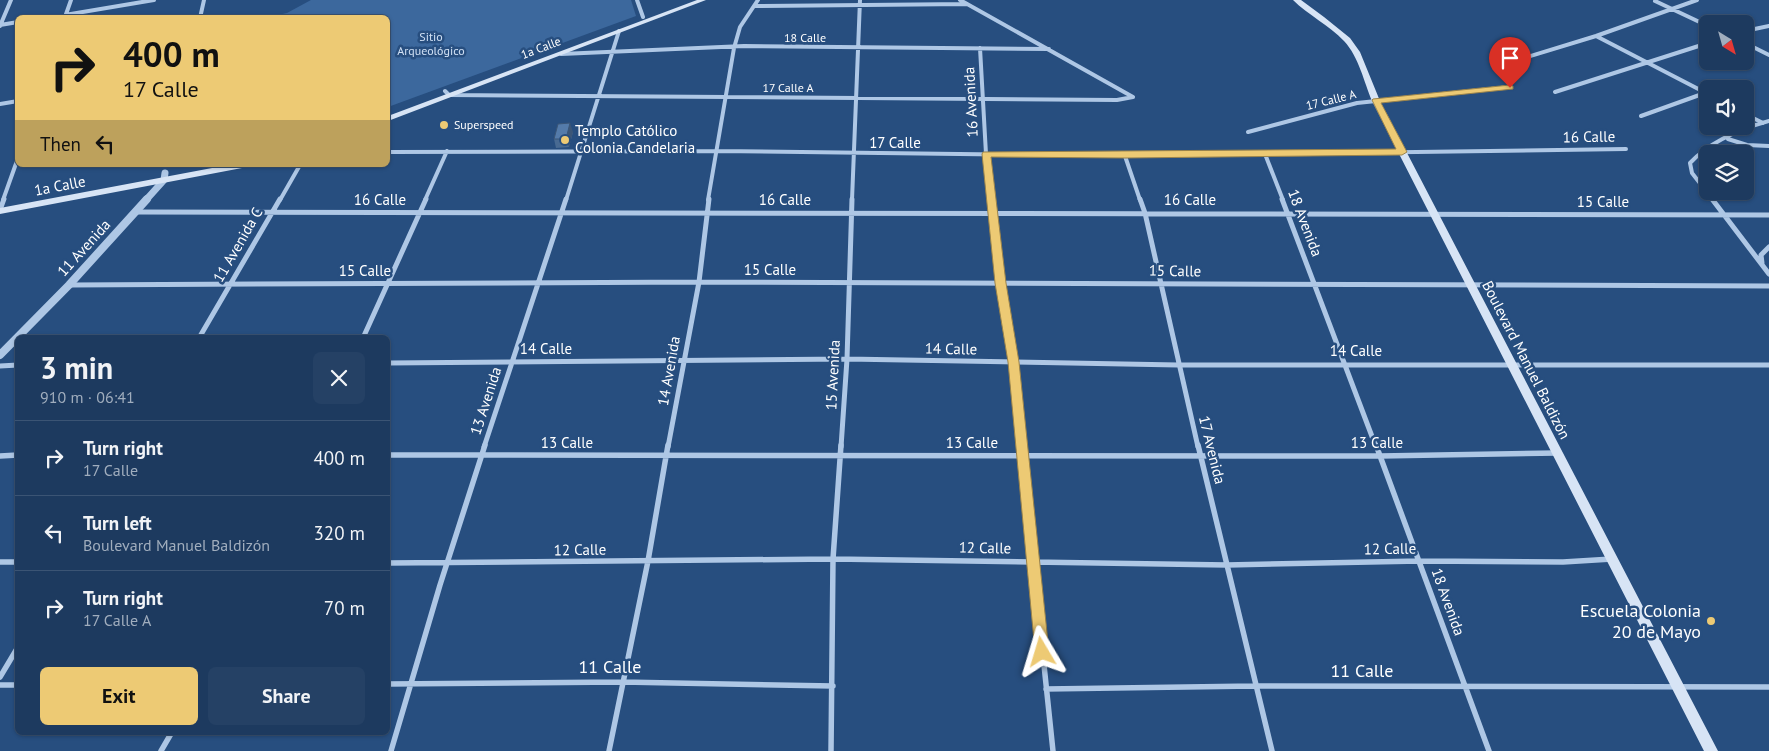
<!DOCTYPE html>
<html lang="en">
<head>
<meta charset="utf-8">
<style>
  body { margin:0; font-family:"PT Sans",sans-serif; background:#254165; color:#f1f3f6; height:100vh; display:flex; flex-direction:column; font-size:19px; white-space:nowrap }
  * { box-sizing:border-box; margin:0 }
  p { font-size:16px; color:#a0adbd }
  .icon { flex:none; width:28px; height:28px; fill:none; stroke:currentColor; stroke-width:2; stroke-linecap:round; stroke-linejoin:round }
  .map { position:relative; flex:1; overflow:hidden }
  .panel { position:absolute; left:15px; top:335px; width:375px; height:400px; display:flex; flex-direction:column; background:#1d3a5f; border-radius:8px; box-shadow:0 1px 4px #0004,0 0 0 1px #3b5474 }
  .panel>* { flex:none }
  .hud { position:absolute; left:15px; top:15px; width:375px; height:152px; border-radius:8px; box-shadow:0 1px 4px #0004,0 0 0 1px #3b5474; background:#edca74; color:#111; overflow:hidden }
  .needle { width:32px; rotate:143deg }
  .fabs { position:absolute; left:1699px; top:15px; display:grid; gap:10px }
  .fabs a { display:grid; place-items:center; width:55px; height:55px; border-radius:8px; background:#1d3a5f; box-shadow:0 1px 4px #0004,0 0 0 1px #3b5474; font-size:25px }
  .pin { position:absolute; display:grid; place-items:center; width:42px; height:42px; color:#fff; margin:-51px -21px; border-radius:50% 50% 50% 0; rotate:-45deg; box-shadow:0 0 5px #0007 }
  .pin .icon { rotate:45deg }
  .me { position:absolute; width:55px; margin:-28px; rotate:353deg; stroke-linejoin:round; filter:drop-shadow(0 0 4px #0008) }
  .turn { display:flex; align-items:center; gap:18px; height:105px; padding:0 25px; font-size:22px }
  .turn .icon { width:65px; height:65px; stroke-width:2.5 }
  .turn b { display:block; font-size:35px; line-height:42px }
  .then { display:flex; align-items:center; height:48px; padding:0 25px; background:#0003; gap:10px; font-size:19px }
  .round { display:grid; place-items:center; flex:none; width:52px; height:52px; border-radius:8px; background:#254165 }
  .overview { display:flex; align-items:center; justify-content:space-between; height:85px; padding:0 25px }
  h1 { font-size:30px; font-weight:700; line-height:38px }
  .cta { display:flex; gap:10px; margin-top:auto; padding:10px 25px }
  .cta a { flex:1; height:58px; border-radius:8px; background:#edca74; color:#111; font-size:20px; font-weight:700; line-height:58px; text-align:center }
  .cta a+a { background:#254165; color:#f1f3f6 }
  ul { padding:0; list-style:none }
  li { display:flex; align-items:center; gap:15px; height:75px; padding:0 25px; border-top:1px solid #3b5474 }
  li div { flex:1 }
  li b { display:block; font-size:19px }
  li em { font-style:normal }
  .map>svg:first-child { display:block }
  .green { fill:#3c689d }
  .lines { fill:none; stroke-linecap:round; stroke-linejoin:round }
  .minor-far2 { stroke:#aec7e5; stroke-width:4 }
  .minor-far1 { stroke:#aec7e5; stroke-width:5 }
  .minor { stroke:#aec7e5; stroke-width:5.5 }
  .tertiary-far1 { stroke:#aec7e5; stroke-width:7 }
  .tertiary { stroke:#aec7e5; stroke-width:8 }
  .secondary { fill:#d7e4f5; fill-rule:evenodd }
  .wall { fill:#486a92 }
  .shaded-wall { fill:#3b5677 }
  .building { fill:#547baa; stroke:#3b5677 }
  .route { fill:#edca74; stroke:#9a834b }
  .poi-dot { fill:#edca74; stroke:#274e7f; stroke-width:2 }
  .labels { text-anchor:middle; stroke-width:5; stroke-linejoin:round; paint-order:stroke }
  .far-park-label { font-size:12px; fill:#d1e1f5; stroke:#274e7f }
  .far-street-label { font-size:12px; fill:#fff; stroke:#274e7f }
  .far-poi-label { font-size:12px; fill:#fff; stroke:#274e7f; text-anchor:start }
  .street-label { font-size:15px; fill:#fff; stroke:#274e7f }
  .poi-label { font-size:15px; fill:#fff; stroke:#274e7f; text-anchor:start }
  .near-poi-label { font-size:18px; fill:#fff; stroke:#274e7f; text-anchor:end }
  .near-street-label { font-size:18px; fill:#fff; stroke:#274e7f }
</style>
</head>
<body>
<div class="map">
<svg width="1769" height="751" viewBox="0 0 1769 751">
  <rect width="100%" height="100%" fill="#274e7f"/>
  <path class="green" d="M311 0H631L636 16 388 107V18L268 17 287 13Z"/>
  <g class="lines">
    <path class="minor-far2" d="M637 0 643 17
      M960 0 1133 97
      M1655 1 1708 26
      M754 6 967 4
      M65 17 71 0
      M47 18 154 0
      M200 18 204 0
      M0 25 18 22
      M0 26 11 0
      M1745 31 1769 26
      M1596 36 1708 94
      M1745 43 1769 55
      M980 48 986 154 991 200
      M561 54 744 46 1049 49
      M1501 65 1596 36 1697 0
      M445 91 449 95 1117 100 1133 97
      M1555 92 1708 43
      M0 104 18 101
      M1745 114 1763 123
      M1641 116 1705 93
      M1248 132 1357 103 1510 87
      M1728 139 1747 145 1769 146
      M388 152 717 151 1125 156 1626 149
      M1265 154 1283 200
      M1125 156 1140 200
      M3 200 18 158
      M280 200 300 165
      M425 200 447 151
      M566 200 619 31
      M708 200 734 48 740 27 758 0
      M852 200 860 0
      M1713 200 1692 173 1690 163C1711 141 1740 129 1769 121"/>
    <path class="minor-far1" d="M991 199C1000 282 1013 364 1021 447
      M1140 199 1145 213 1198 447
      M1282 199 1376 447
      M1712 199 1769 274
      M0 210 4 199
      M135 212 1769 215
      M1762 263 1761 255 1769 247
      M70 285 699 282 1769 286
      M199 338 280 199
      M363 338 426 199
      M388 363 847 359 1178 365H1769
      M0 366 18 365
      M484 447 566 199
      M668 447 699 282 709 199
      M841 447 847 359 852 199"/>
    <path class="minor" d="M1021 445 1053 751
      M1198 445 1272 751
      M1376 445 1489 751
      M388 455 1380 456 1557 453
      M0 456 18 455
      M0 562H18
      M388 563 833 559 1227 565 1420 561 1563 562 1612 559
      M0 677 18 647
      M388 684 622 682 833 686
      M0 685H18
      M1046 689 1255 686 1769 687
      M161 751 172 732
      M391 751 440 585 485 445
      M609 751 648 561 668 445
      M831 751 833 559 841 445"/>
    <path class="tertiary-far1" d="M146 200 164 180 165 173"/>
    <path class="tertiary" d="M0 355 69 285 147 199"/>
    <path class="secondary" d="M697 0H706L388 121V116Z
      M1293 0H1301L1324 17 1350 38 1360 52 1380 101 1718 751H1704L1372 101C1364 82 1359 57 1344 41 1329 25 1308 15 1293 0Z
      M228 165H246L242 168 0 214V208Z"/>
  </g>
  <path class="wall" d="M573 132 569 147 556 148 554 139Z"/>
  <path class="shaded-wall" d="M570 123 573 132 569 147 566 139Z"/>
  <path class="building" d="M570 123 566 139H554L558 124Z"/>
  <path class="route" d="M1510 85 1513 86V89L1381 103 1407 152 1402 155 1125 158 991 157 1006 283 1019 362 1049 652 1047 657 1042 659 1037 657 1035 652 1008 362 995 283 982 154 983 152 1396 149 1372 100 1373 99Z"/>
  <g class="poi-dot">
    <circle cx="444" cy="125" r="5"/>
    <circle cx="565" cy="140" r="5"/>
    <circle cx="1711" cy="621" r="5"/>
  </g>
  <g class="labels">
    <g class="far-park-label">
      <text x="431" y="41">Sitio<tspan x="431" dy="14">Arqueológico</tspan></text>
    </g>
    <g class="far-street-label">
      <text x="805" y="42">18 Calle</text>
      <text transform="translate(541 48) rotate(-21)" y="4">1a Calle</text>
      <text x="788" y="92">17 Calle A</text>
      <text transform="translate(1331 100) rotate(-14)" y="4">17 Calle A</text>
    </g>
    <g class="far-poi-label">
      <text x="454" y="129">Superspeed</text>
    </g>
    <g class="street-label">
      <text transform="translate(971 102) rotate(-93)" y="5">16 Avenida</text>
      <text transform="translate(1589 137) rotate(-1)" y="5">16 Calle</text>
      <text x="895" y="148">17 Calle</text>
      <text transform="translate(60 186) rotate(-11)" y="5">1a Calle</text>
      <text x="380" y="205">16 Calle</text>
      <text x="785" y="205">16 Calle</text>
      <text x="1190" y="205">16 Calle</text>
      <text x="1603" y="207">15 Calle</text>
      <text transform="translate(1305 223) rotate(69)" y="5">18 Avenida</text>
      <text transform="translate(238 245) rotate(-60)" y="5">11 Avenida C</text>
      <text transform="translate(84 248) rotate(-48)" y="5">11 Avenida</text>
      <text x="770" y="275">15 Calle</text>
      <text x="365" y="276">15 Calle</text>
      <text transform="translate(1175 271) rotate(1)" y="5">15 Calle</text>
      <text x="546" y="354">14 Calle</text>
      <text transform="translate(951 349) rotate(1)" y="5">14 Calle</text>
      <text x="1356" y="356">14 Calle</text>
      <text transform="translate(1526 360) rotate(63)" y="5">Boulevard Manuel Baldizón</text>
      <text transform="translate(669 371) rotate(-80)" y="5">14 Avenida</text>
      <text transform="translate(833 375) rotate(-87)" y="5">15 Avenida</text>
      <text transform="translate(486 401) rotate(-72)" y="5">13 Avenida</text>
      <text x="567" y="448">13 Calle</text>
      <text x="972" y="448">13 Calle</text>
      <text x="1377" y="448">13 Calle</text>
      <text transform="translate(1212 450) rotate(76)" y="5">17 Avenida</text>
      <text transform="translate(985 548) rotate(1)" y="5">12 Calle</text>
      <text transform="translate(1390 549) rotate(-1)" y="5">12 Calle</text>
      <text transform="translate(580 550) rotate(-1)" y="5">12 Calle</text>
      <text transform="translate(1448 602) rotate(70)" y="5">18 Avenida</text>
    </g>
    <g class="poi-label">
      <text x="575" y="136">Templo Católico<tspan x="575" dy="17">Colonia Candelaria</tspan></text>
    </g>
    <g class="near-poi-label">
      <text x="1701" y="617">Escuela Colonia<tspan x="1701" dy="21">20 de Mayo</tspan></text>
    </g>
    <g class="near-street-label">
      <text x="610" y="673">11 Calle</text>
      <text x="1362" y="677">11 Calle</text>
    </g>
  </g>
</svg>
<div class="fabs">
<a><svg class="needle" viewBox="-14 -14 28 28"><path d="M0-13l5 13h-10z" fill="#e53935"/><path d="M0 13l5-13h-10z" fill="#a0adbd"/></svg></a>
<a><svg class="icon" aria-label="sound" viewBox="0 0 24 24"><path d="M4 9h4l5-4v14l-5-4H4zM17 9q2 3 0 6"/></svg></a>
<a><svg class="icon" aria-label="layers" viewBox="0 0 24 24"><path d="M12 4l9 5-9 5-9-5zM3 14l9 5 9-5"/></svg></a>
</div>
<div class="pin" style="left:1510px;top:88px;background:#d93025"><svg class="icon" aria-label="arrive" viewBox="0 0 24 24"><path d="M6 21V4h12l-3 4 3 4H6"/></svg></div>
<svg class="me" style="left:1042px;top:652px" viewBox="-20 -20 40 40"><path d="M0-17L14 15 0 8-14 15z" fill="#edca74" stroke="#fff" stroke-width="4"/></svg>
<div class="hud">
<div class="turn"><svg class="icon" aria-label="right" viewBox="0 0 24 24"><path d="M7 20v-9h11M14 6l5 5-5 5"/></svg><div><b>400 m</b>17 Calle</div></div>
<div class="then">Then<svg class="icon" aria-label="left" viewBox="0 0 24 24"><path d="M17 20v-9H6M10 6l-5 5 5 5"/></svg></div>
</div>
<section class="panel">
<div class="overview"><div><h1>3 min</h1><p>910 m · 06:41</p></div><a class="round"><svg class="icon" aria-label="close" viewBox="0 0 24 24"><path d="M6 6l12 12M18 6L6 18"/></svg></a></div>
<ul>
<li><svg class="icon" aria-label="right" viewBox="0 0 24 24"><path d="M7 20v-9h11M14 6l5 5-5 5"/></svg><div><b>Turn right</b><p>17 Calle</p></div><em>400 m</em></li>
<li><svg class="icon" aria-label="left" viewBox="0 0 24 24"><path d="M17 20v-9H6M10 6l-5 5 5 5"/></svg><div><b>Turn left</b><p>Boulevard Manuel Baldizón</p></div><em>320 m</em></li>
<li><svg class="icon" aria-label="right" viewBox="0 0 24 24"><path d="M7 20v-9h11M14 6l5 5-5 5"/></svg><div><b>Turn right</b><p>17 Calle A</p></div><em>70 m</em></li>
</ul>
<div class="cta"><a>Exit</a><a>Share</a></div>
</section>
</div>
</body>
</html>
